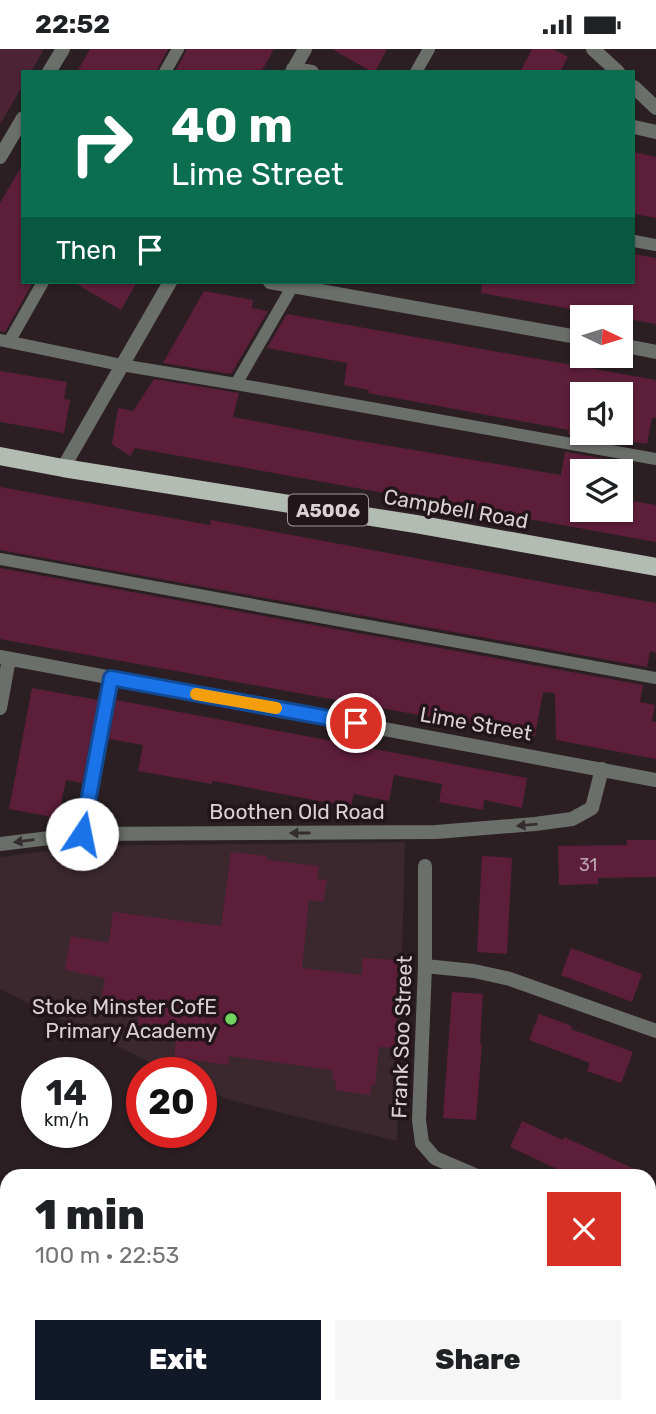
<!DOCTYPE html>
<html lang="en">
<head>
<meta charset="utf-8">
<style>
  body { margin:0; font-family:Rubik,sans-serif; background:#f6f6f6; color:#202124; height:100vh; display:flex; flex-direction:column; font-size:26px; white-space:nowrap }
  * { box-sizing:border-box; margin:0 }
  p { font-size:23px; color:#757577 }
  .icon { flex:none; width:38px; height:38px; fill:none; stroke:currentColor; stroke-width:2; stroke-linecap:round; stroke-linejoin:round }
  .map { position:relative; flex:1; overflow:hidden }
  .details { position:absolute; left:0px; top:1120px; width:656px; height:245px; display:flex; flex-direction:column; background:#fff; border-radius:21px 21px 0 0; box-shadow:0 2px 5px #0004 }
  .details>* { flex:none }
  .top-card { position:absolute; left:21px; top:21px; width:614px; height:214px; border-radius:0px; box-shadow:0 2px 5px #0004; background:#0b6e4f; color:#fff; overflow:hidden }
  .needle { width:46px; rotate:94deg }
  .buttons { position:absolute; left:570px; top:256px; display:grid; gap:14px }
  .buttons a { display:grid; place-items:center; width:63px; height:63px; border-radius:0px; background:#fff; box-shadow:0 2px 5px #0004; font-size:35px }
  .speed { position:absolute; left:21px; top:1008px; display:flex; gap:14px; font-size:35px; font-weight:700; text-align:center }
  .speed>* { display:grid; place-content:center; width:91px; height:91px; border-radius:50%; background:#fff; box-shadow:0 2px 5px #0004; line-height:1 }
  .speed small { font-size:18px; font-weight:400 }
  .speed .limit { border:10px solid #d22; background:#fff; color:#111 }
  .pin { position:absolute; display:grid; place-items:center; width:60px; height:60px; color:#fff; margin:-30px; border:4px solid #fff; border-radius:50%; box-shadow:0 2px 7px #0007 }
  .me { position:absolute; width:77px; margin:-38px; rotate:11deg; stroke-linejoin:round; filter:drop-shadow(0 0 5px #0008) }
  .turn { display:flex; align-items:center; gap:24px; height:147px; padding:0 35px; font-size:32px }
  .turn .icon { width:91px; height:91px; stroke-width:2.5 }
  .turn b { display:block; font-size:49px; line-height:60px }
  .then { display:flex; align-items:center; height:66px; padding:0 35px; background:#0003; gap:14px; font-size:26px }
  .round { display:grid; place-items:center; flex:none; width:74px; height:74px; border-radius:0px; background:#f6f6f6 }
  .summary { display:flex; align-items:center; justify-content:space-between; height:119px; padding:0 35px }
  h1 { font-size:42px; font-weight:800; line-height:52px }
  .primary-button { display:flex; gap:14px; margin-top:auto; padding:14px 35px }
  .primary-button a { flex:1; height:80px; border-radius:0px; background:#111827; color:#fff; font-size:28px; font-weight:800; line-height:80px; text-align:center }
  .primary-button a+a { background:#f6f6f6; color:#202124 }
  .status { display:flex; justify-content:space-between; align-items:center; height:49px; padding:0 35px; background:#fff; direction:ltr }
  .status svg { height:19px; fill:currentColor }
  .map>svg:first-child { display:block }
  .built { fill:#3b282f }
  .green { fill:#4d2434 }
  .building { fill:#5d1e3a; fill-rule:evenodd }
  .lines { fill:none; stroke-linecap:round; stroke-linejoin:round }
  .lane { stroke:#6b6f6a; stroke-width:12 }
  .street { stroke:#6b6f6a; stroke-width:14 }
  .primary { stroke:#b3bcb2; stroke-width:18 }
  .oneway { fill:#342c2e }
  .route-casing { stroke:#114b97; stroke-width:18 }
  .route { stroke:#1a73e8; stroke-width:12 }
  .slow { stroke:#f59e0b; stroke-width:12 }
  .poi-dot { fill:#71d25e; stroke:#21151a; stroke-width:2.5 }
  .labels { text-anchor:middle; stroke-width:7; stroke-linejoin:round; paint-order:stroke }
  .number-label { font-size:18px; fill:#bba4ae }
  .shield { fill:#21151a; stroke:#a2999c; stroke-width:2 }
  .shield-label { font-size:19px; font-weight:bold; fill:#dad1d4 }
  .street-label { font-size:21px; fill:#dad1d4; stroke:#21151a }
  .poi-label { font-size:21px; fill:#dad1d4; stroke:#21151a; text-anchor:end }
</style>
</head>
<body>
<div class="status"><b>22:52</b><svg viewBox="0 0 49 12"><path d="M0 12V9h3v3zM5 12V6h3v6zM10 12V3h3v9zM15 12V0h3v12zM26 1h20v11H26zM47 4h2v5h-2z"/></svg></div>
<div class="map">
<svg width="656" height="1365" viewBox="0 0 656 1365">
  <rect width="100%" height="100%" fill="#2b1f23"/>
  <path class="built" d="M405 793 397 1092 229 1051 201 1038V1024H172L0 940V808L85 797Z"/>
  <path class="green" d="M0 0H44L31 23H23V36L0 75Z"/>
  <path class="building" d="M90 0H168L156 23H77Z
    M187 0H274L261 23H175Z
    M332 0H387L375 23H372Z
    M532 0H553L568 8 560 23H520Z
    M634 103 656 108V169L634 165Z
    M23 115V233H33L5 283 0 282V154Z
    M634 205 656 209V275L481 244 482 233H634Z
    M73 233H137L121 261Z
    M204 242 253 251 252 259 268 262 231 325 163 314Z
    M287 265 656 331V369H652L647 395 616 390V394L568 385 569 381 368 344 369 341 344 336 347 314 267 299ZM583 345H621V383H583Z
    M0 322 67 333 64 350 70 351 64 384 0 373Z
    M154 330 239 344 233 368 349 390 561 426 565 403 612 411 610 422H583V460H621V450L656 456V493L135 399 130 407 112 395 118 359 133 362Z
    M0 438 210 476 211 471 656 554V604L650 602 647 618 0 501Z
    M0 519 643 636 640 653 655 656 652 672 656 673V710L556 691 555 644 543 643 535 687 0 590Z
    M32 639 98 651 82 734 66 731 58 769 9 760Z
    M116 651 527 729 522 759 484 751 483 761 439 753 442 735 394 726 389 752 354 745 351 758 213 732 212 735 138 722 143 696 109 690Z
    M627 791H656V828L598 829V835L559 836 558 797 627 796Z
    M231 803 267 807V811L319 817 317 830 327 831 323 853 309 851 302 919 362 926V909L398 911 396 999 379 998 375 1036H371L370 1046 335 1041 336 1031 332 1030 333 1021 229 1007 228 1016 174 1008 177 984 137 979 140 959 101 952 105 929 65 921 71 887 109 894 113 863 221 877Z
    M482 807 512 809 507 905 477 903Z
    M571 899 642 925 632 953 561 926Z
    M452 943 483 945 480 994 482 995 476 1071 443 1069Z
    M539 965 572 977 571 980 633 1003 621 1034 587 1022 590 1014 529 991Z
    M522 1072 563 1091 564 1088 650 1127H572L510 1098Z"/>
  <g class="lines">
    <path class="lane" d="M165 23 178 0
      M416 23 429 0
      M634 192 656 196
      M0 291 121 316 236 335 656 410
      M9 293 43 233
      M236 335 295 233
      M0 510 656 629
      M82 785 111 629"/>
    <path class="street" d="M593 0 618 23
      M293 20 312 23
      M49 23 63 0
      M292 23 305 0
      M634 38 656 59
      M634 78 656 83
      M0 108 23 69
      M270 233 583 289
      M621 296 656 303
      M63 419 170 233
      M0 608 656 731
      M0 659 9 610
      M0 795 82 785 436 783 535 775 572 770 592 759 602 720
      M425 817V917L419 1071 422 1094 435 1109 477 1127
      M425 917 474 922 510 930 656 982
      M649 1201 656 1203
      M0 1203 7 1206
      M649 1334 653 1323 650 1298
      M344 1365V1358
      M637 1365 640 1358"/>
    <path class="primary" d="M0 407 63 419 416 475 656 518"/>
  </g>
  <defs><path id="oneway-solid" d="M-6-.8H1V-3.2L6.5 0L1 3.2V.8H-6Z" transform="scale(1.75)"/></defs>
  <g class="oneway">
    <use href="#oneway-solid" transform="translate(527 776) rotate(175)"/>
    <use href="#oneway-solid" transform="translate(300 784) rotate(180)"/>
    <use href="#oneway-solid" transform="translate(24 792) rotate(173)"/>
  </g>
  <g class="lines">
    <g class="route-casing">
      <path id="route" d="M82 785 111 629 356 674"/>
    </g>
    <use href="#route" class="route"/>
    <path class="slow" d="M196 645 276 659"/>
  </g>
  <circle class="poi-dot" cx="231" cy="970" r="7"/>
  <g class="labels">
    <g class="number-label">
      <text x="588" y="822">31</text>
    </g>
    <rect class="shield" x="288" y="445.5" width="80" height="31" rx="5"/>
    <g class="shield-label">
      <text x="328" y="468">A5006</text>
    </g>
    <g class="street-label">
      <text transform="translate(456 460) rotate(10)" y="7">Campbell Road</text>
      <text transform="translate(476 675) rotate(10)" y="7">Lime Street</text>
      <text x="297" y="770">Boothen Old Road</text>
      <text transform="translate(402 988) rotate(-88)" y="7">Frank Soo Street</text>
    </g>
    <g class="poi-label">
      <text x="217" y="965">Stoke Minster CofE<tspan x="217" dy="24">Primary Academy</tspan></text>
    </g>
  </g>
</svg>
<div class="buttons">
<a><svg class="needle" viewBox="-14 -14 28 28"><path d="M0-13l5 13h-10z" fill="#e53935"/><path d="M0 13l5-13h-10z" fill="#757577"/></svg></a>
<a><svg class="icon" aria-label="sound" viewBox="0 0 24 24"><path d="M4 9h4l5-4v14l-5-4H4zM17 9q2 3 0 6"/></svg></a>
<a><svg class="icon" aria-label="layers" viewBox="0 0 24 24"><path d="M12 4l9 5-9 5-9-5zM3 14l9 5 9-5"/></svg></a>
</div>
<div class="speed"><div>14<small>km/h</small></div><div class="limit">20</div></div>
<div class="pin" style="left:356px;top:674px;background:#d93025"><svg class="icon" aria-label="arrive" viewBox="0 0 24 24"><path d="M6 21V4h12l-3 4 3 4H6"/></svg></div>
<svg class="me" style="left:82px;top:785px" viewBox="-20 -20 40 40"><circle r="19" fill="#fff"/><path d="M0-13L10 11 0 6-10 11z" fill="#1a73e8"/></svg>
<div class="top-card">
<div class="turn"><svg class="icon" aria-label="right" viewBox="0 0 24 24"><path d="M7 20v-9h11M14 6l5 5-5 5"/></svg><div><b>40 m</b>Lime Street</div></div>
<div class="then">Then<svg class="icon" aria-label="arrive" viewBox="0 0 24 24"><path d="M6 21V4h12l-3 4 3 4H6"/></svg></div>
</div>
<section class="details">
<div class="summary"><div><h1>1 min</h1><p>100 m · 22:53</p></div><a class="round" style="background:#d93025;color:#fff"><svg class="icon" aria-label="close" viewBox="0 0 24 24"><path d="M6 6l12 12M18 6L6 18"/></svg></a></div>
<div class="primary-button"><a>Exit</a><a>Share</a></div>
</section>
</div>
</body>
</html>
